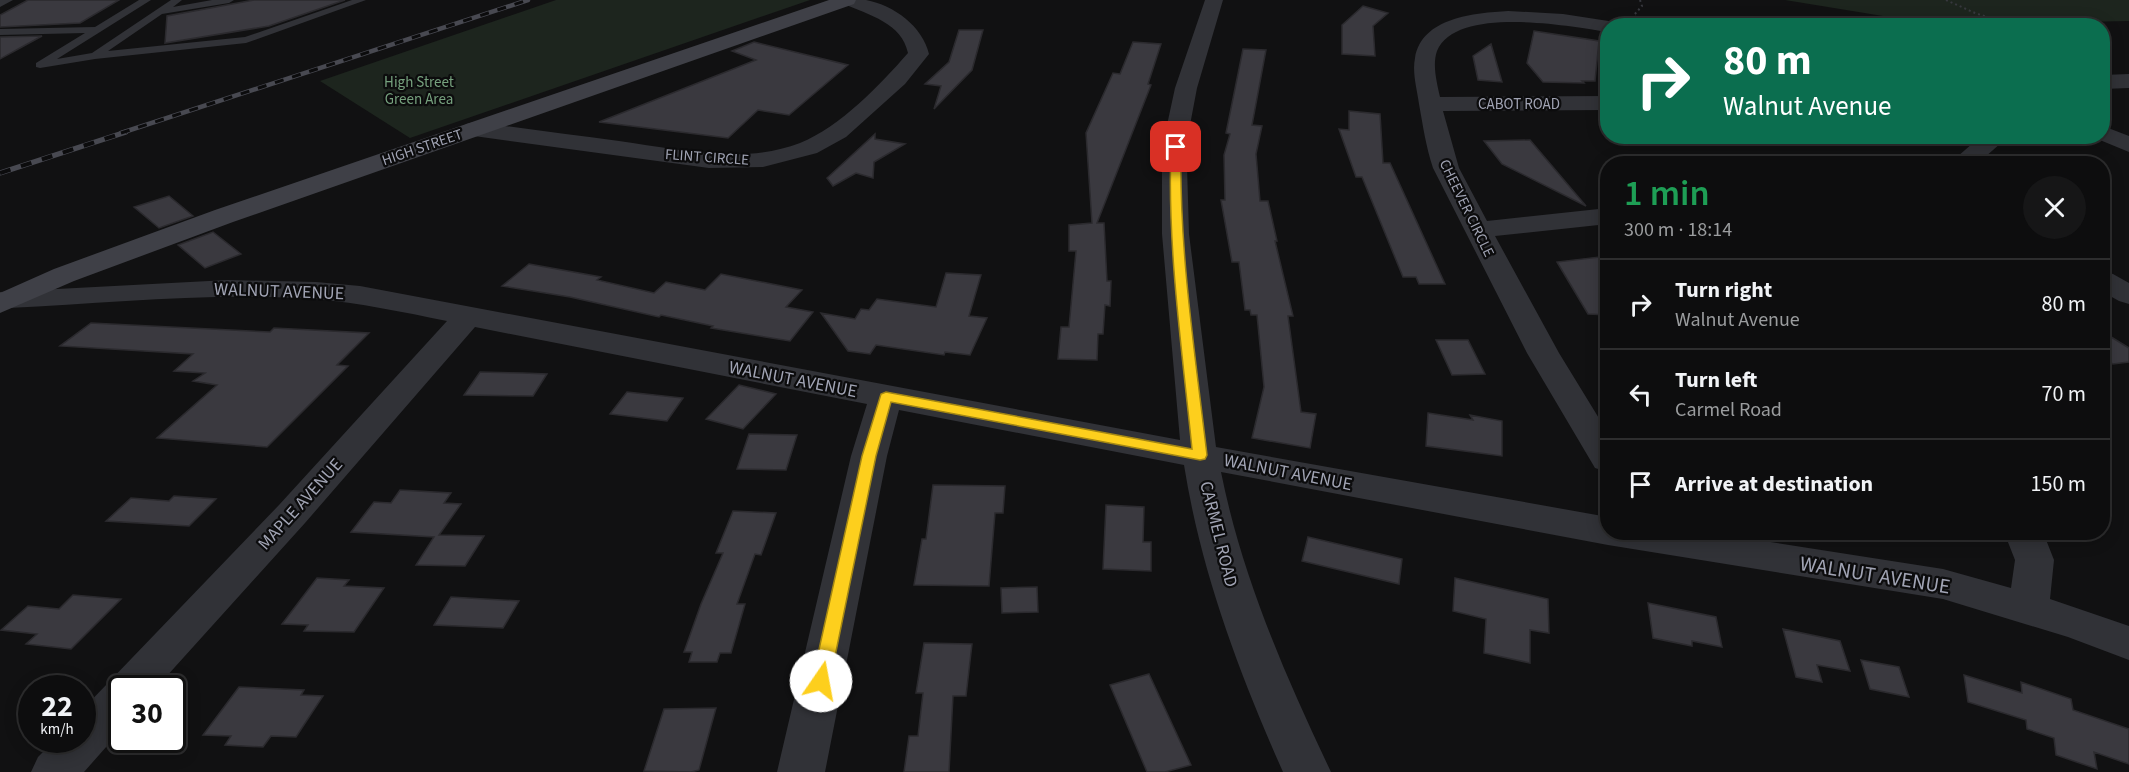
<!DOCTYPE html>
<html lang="en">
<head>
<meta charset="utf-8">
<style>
  body { margin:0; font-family:"Source Sans 3",sans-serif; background:#161617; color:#f1f3f6; height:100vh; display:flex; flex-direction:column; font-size:22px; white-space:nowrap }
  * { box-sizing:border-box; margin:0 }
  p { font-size:20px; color:#9a9c9e }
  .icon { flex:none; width:33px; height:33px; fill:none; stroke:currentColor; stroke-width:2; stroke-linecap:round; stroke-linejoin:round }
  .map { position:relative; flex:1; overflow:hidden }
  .drawer { position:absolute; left:1600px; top:156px; width:510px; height:384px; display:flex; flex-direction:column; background:#0d0d0e; border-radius:24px; box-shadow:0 3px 15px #0003,0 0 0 2px #2d2d2e }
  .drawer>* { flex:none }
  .guide { position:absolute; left:1600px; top:18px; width:510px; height:126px; border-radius:24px; box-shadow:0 3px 15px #0003,0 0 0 2px #2d2d2e; background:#0b6e4f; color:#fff; overflow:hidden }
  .speed { position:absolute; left:18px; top:675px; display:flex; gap:12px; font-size:30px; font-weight:700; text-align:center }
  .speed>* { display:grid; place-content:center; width:78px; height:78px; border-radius:50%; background:#0d0d0e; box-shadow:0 3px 15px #0003,0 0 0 2px #2d2d2e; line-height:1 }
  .speed small { font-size:15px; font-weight:400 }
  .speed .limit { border:3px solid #111; border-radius:9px; background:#fff; color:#111 }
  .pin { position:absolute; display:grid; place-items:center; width:51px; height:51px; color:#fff; margin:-26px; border-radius:12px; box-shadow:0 3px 9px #0006 }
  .me { position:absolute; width:66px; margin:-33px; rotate:12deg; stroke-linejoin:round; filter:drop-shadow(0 0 4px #0008) }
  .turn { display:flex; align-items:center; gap:21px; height:126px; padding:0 24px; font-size:27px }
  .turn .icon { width:78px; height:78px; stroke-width:2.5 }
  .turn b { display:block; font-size:42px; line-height:51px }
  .round { display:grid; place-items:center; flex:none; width:63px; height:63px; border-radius:32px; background:#161617 }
  .headline { display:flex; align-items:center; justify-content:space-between; height:102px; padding:0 24px }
  h1 { font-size:36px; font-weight:600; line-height:45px; color:#1e9e55 }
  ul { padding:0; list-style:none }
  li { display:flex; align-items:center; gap:18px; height:90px; padding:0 24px; border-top:2px solid #2d2d2e }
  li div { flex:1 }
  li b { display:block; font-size:22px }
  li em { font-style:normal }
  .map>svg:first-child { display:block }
  .green { fill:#1d251e }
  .building { fill:#3a393f; stroke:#2b2a2e; stroke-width:1.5 }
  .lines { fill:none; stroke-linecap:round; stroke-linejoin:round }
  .path { stroke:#37383e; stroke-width:2; stroke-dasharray:2 3; stroke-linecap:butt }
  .lane { fill:#313237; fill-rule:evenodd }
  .street { fill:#313237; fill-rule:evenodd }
  .secondary { fill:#3f4047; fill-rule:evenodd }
  .rail-far1-casing { stroke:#484951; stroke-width:4.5 }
  .rail-casing { stroke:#484951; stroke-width:5 }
  .rail-far1 { stroke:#0c0c0d; stroke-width:3; stroke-dasharray:9; stroke-linecap:butt }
  .rail { stroke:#0c0c0d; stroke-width:4; stroke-dasharray:11; stroke-linecap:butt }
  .route { fill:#fdcf1d; stroke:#a48713; stroke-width:1.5 }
  .labels { text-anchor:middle; stroke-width:4.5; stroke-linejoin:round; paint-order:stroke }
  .far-park-label { font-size:15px; fill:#76a17e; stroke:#0c0c0d }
  .far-street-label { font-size:15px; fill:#a1a4b4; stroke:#0c0c0d }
  .street-label { font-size:18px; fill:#a1a4b4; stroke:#0c0c0d }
  .near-street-label { font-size:21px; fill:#a1a4b4; stroke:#0c0c0d }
</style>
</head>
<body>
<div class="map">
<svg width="2129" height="772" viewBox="0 0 2129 772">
  <rect width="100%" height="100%" fill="#111112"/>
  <path class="green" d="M556 0H810L410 138 320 81Z
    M1785 0H2129V21L1928 25 1889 17Z"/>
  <path class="building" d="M28 0H119L80 23 0 27V15Z
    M254 0H345L269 26 165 43 167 16Z
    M1363 6 1388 13 1373 26 1375 56 1342 54V25Z
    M959 30H983L972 70 934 109 941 86 925 84 949 62Z
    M1534 31 1599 41 1595 81H1582L1584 83 1543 82 1527 63Z
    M42 36 20 48 0 59V37Z
    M754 42 848 65 789 115 758 110 728 138 599 122 756 60 732 51Z
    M1133 42 1161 44 1148 84 1151 85 1097 223H1104L1107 281H1111L1110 306 1105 305 1103 334H1098L1097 360 1058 359 1061 327H1069L1076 251H1069V225L1092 223 1086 133 1113 73 1120 74Z
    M1491 44 1502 82 1478 80 1473 56Z
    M1243 49 1266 50 1252 125 1262 126 1256 154 1260 201H1268L1277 241H1275L1293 316H1288L1301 412 1316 414 1310 448 1252 438 1264 387 1257 315H1251L1250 310H1245L1239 262H1232L1221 200H1225L1224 155 1230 134 1226 133Z
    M1349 111 1380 114 1383 163H1390L1445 284H1419L1416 277H1403L1362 177H1356L1339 129 1349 130Z
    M875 134V139L905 144 874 162 873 178 856 173 833 186 827 178Z
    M1530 140 1586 206 1502 164 1484 141Z
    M169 196 193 216 159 228 134 207Z
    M213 232 241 254 205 268 178 245Z
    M1608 256V315L1588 314 1557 262Z
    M529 264 601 277 597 280 654 293 666 282 705 290 721 274 802 290 786 307 813 312 790 341 711 328 713 326 661 315 659 317 570 297 502 286Z
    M946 273 981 275 969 316 987 318 970 355 945 352 944 355 876 345 870 354 848 351 821 313 855 319 861 309 869 310 877 299 936 307Z
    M91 323 270 332 274 328 369 333 337 365 348 366 267 447 157 438 217 385 193 381 205 373 174 371 193 354 60 346Z
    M2103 332 2129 348V362L2113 364 2103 359Z
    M1436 340H1468L1485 374 1452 375Z
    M480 372 523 373 547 374 533 396 464 395Z
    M739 385 776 394 743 429 706 419Z
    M627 392 683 398 667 421 610 414Z
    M1428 413 1473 420 1470 415 1502 421V456L1426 446Z
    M749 434 797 435 786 470 737 469Z
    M933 485 1005 486 1003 513H995L989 586 914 585 922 539H926Z
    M400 490 451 493 444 503 461 504 439 535 484 536 465 566 416 565 434 537 351 532 374 502 391 503Z
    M174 496 216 499 189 526 106 521 131 498 169 501Z
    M1106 505 1144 507 1143 542H1151V571L1103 569Z
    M733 511 776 513 761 555 755 554 737 604H745L731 653H720L717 662H689L692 652H684L701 604 723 553H716Z
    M1308 537 1402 559 1399 584 1302 561Z
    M317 578 349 580 344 586 384 588 354 632 304 631 308 625 282 624Z
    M1455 578 1548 599 1549 633 1530 630V663L1484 653 1486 619 1453 611Z
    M1037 587 1038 612 1002 613 1001 588Z
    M73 595 121 599 71 649 26 644 37 634 1 630 28 606 59 609Z
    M451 597 519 601 503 628 434 625Z
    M1648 603 1716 617 1722 647 1692 641V646L1653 638Z
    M1783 629 1840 641 1850 671 1817 665 1822 682 1796 677Z
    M924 643 972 644 966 696H953L949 772H904L909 736H918L923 693H916Z
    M1861 660 1899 667 1909 697 1870 689Z
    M1149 674 1191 765 1165 772H1147L1110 685Z
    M1964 675 2022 693 2021 682 2071 699 2073 710 2129 729V764L2094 752 2097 769 2056 755 2054 738 2027 729 2026 720 1968 702Z
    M239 687 304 690 301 695 323 696 296 737 271 736 263 747 225 745 231 736 203 735Z
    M716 708 699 770 691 772 644 771 664 709Z"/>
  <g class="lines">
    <path class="path" d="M1640 0 1642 6 1634 15 1642 24 1641 26
      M1946 0 1975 13 2015 26"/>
    <path class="lane" d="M0 0H13L0 7Z
      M139 0H151L57 59 92 53 171 0H182L173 7 212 0H234L229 3 162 14 108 51 245 37 352 0H366L246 43 95 59 40 68 36 67V63L85 33 0 35V29L95 27Z"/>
    <path class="street" d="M842 0C849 0 858 0 866 0 894 5 923 27 929 54L905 84 846 137 817 153 763 167 709 168 474 136 466 134 462 129 466 124 474 122C522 128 571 135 619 141 677 149 743 165 800 143 840 127 880 85 908 53 902 23 869 15 844 4Z
      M1205 0H1223L1197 88 1190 125 1187 166 1189 234 1216 447 1608 517V532H1707L1943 569 2011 588 2015 560 2004 532H2043L2054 560 2050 599 2129 626V660L2068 637 1943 599 1608 545 1221 472C1242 577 1285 675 1331 772H1283C1239 673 1201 572 1184 465L899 410 887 456 825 772H777L851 456 867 404 475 327 305 523 156 688H122V729L84 772H31L38 757 55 740H82V710L279 505 447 321C403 312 360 303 315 299 213 292 110 303 8 308L0 306V292L228 280 316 282 360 286 1180 440 1162 234V166L1167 125 1175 88Z
      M1508 11 1563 14 1615 22 1618 26H1608V32C1570 26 1456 5 1437 51 1432 65 1437 83 1440 97L1608 96V110L1443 111 1459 168 1487 221 1608 208V224L1495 236 1559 353 1608 433V472L1595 468 1527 353 1433 168C1426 147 1423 126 1419 104 1417 89 1412 73 1415 58 1422 17 1475 13 1508 11Z
      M2129 74V88L2103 89V75Z
      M2103 126 2129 136V152L2095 138 2094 136H2103Z
      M1981 136H2009L1977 164H1949Z
      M2103 271 2113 274 2129 283V304L2119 301 2103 292Z"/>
    <path class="secondary" d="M829 0H856L854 4 233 222 74 281 0 313V293L54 269 215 210Z"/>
    <g class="rail-far1-casing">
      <path id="rail-far1" d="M121 133 528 0"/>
    </g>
    <g class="rail-casing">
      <path id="rail" d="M0 173 126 132"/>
    </g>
    <use href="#rail-far1" class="rail-far1"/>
    <use href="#rail" class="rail"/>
  </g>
  <path class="route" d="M1176 144 1181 147C1179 250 1195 353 1207 455L1205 459 1200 460 891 402 876 456 830 681 828 687 821 689 815 687 812 681 862 456 881 394 886 392 1192 449C1182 349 1167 248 1171 147Z"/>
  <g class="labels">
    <g class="far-park-label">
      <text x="419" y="87">High Street<tspan x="419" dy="17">Green Area</tspan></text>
    </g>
    <g class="far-street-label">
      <text x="1519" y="109">CABOT ROAD</text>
      <text transform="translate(422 147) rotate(-19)" y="5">HIGH STREET</text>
      <text transform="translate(707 157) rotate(4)" y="5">FLINT CIRCLE</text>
      <text transform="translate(1467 208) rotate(64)" y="5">CHEEVER CIRCLE</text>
    </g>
    <g class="street-label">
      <text transform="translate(279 291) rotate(2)" y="6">WALNUT AVENUE</text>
      <text transform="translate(793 379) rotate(11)" y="6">WALNUT AVENUE</text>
      <text transform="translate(1288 472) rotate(11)" y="6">WALNUT AVENUE</text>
      <text transform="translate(300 504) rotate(-48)" y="6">MAPLE AVENUE</text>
      <text transform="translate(1219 534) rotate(76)" y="6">CARMEL ROAD</text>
    </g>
    <g class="near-street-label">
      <text transform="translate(1875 575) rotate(9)" y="7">WALNUT AVENUE</text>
    </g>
  </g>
</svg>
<div class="speed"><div>22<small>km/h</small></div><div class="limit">30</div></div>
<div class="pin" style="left:1176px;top:147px;background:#d93025"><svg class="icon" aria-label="arrive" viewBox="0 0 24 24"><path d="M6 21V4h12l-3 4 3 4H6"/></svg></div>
<svg class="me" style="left:821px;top:681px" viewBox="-20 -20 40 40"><circle r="19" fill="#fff"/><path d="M0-13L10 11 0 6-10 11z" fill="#fdcf1d"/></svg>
<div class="guide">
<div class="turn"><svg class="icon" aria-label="right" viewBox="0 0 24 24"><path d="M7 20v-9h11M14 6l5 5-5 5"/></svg><div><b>80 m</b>Walnut Avenue</div></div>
</div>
<section class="drawer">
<div class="headline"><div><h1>1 min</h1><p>300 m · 18:14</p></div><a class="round"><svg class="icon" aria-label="close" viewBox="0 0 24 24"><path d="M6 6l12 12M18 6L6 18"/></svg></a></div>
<ul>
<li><svg class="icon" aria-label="right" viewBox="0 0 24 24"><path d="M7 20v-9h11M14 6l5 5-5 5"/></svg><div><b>Turn right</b><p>Walnut Avenue</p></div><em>80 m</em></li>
<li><svg class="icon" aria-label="left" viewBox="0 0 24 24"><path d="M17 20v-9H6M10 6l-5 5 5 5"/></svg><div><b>Turn left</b><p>Carmel Road</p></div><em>70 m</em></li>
<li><svg class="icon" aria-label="arrive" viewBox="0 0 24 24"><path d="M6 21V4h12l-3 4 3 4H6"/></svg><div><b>Arrive at destination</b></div><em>150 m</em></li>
</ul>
</section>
</div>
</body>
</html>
